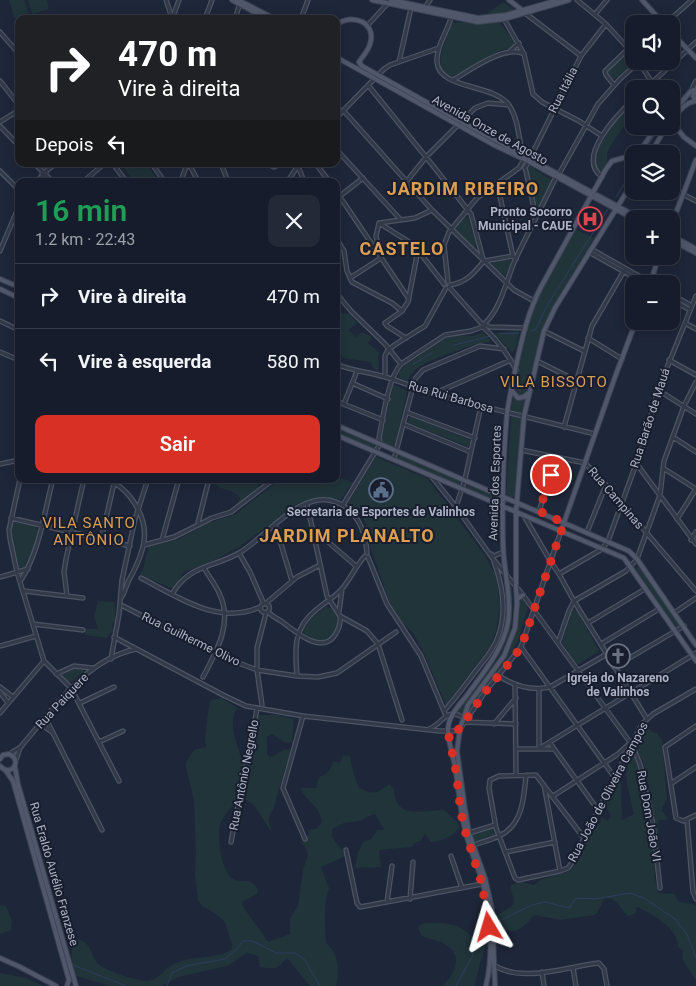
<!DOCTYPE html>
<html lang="pt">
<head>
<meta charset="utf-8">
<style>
  body { margin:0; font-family:Roboto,sans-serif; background:#232937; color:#f1f3f6; height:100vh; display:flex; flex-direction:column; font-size:19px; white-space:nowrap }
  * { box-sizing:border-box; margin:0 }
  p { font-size:16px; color:#9ea1a9 }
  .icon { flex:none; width:28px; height:28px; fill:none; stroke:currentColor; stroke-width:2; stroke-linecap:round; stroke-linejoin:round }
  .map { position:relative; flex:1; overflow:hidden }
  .details { position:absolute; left:15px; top:178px; width:325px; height:305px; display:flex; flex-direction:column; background:#161c2b; border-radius:10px; box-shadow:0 2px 12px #0003,0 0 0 1px #353a47 }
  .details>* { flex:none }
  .top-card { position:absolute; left:15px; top:15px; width:325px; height:152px; border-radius:10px; box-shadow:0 2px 12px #0003,0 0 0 1px #353a47; background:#202124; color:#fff; overflow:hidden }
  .fabs { position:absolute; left:625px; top:15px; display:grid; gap:10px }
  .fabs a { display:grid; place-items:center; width:55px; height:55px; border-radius:10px; background:#161c2b; box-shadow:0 2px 12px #0003,0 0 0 1px #353a47; font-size:25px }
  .pin { position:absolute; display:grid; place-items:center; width:42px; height:42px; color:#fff; margin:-21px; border:2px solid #fff; border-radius:50%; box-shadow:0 1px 5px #0007 }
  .me { position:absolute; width:55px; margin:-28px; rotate:353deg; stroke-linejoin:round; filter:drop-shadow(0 0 4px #0008) }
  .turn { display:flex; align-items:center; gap:18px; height:105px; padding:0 20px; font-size:22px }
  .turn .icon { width:65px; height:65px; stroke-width:2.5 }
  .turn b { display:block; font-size:35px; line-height:42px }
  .then { display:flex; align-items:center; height:48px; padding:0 20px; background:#0003; gap:10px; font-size:19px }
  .round { display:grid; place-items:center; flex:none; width:52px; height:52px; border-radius:10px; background:#232937 }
  .headline { display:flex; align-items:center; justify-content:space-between; height:85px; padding:0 20px }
  h1 { font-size:30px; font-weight:600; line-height:38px; color:#1e9e55 }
  .button { display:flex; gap:10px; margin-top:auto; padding:10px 20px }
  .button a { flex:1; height:58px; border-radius:10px; background:#d93025; color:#fff; font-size:20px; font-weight:600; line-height:58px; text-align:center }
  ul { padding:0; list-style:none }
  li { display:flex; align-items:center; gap:15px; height:65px; padding:0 20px; border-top:1px solid #353a47 }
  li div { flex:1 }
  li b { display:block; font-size:19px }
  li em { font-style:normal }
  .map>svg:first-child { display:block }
  .green { fill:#20343a }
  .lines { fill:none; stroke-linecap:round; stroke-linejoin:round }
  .stream { stroke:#2e3d60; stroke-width:1 }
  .minor-casing { stroke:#4c5364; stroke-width:5.5 }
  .major-casing { stroke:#3b4253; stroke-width:6 }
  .minor { stroke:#323949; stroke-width:3 }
  .major { stroke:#50576a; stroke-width:4 }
  .route { stroke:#d93025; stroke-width:9; stroke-dasharray:0 16.2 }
  .labels { text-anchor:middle; stroke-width:4; stroke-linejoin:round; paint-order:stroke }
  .street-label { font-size:12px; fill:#acb3c6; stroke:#181e2e }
  .poi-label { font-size:12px; font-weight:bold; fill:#acb3c6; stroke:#181e2e }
  .quarter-label { font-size:15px; letter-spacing:1px; fill:#dc9f51; stroke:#181e2e }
  .district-label { font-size:18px; font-weight:bold; letter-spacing:1px; fill:#dc9f51; stroke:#181e2e }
</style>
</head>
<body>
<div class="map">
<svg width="696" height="986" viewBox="0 0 696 986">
  <rect width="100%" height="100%" fill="#1e2639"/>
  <path class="green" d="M9 0H24L29 15 15 19Z
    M28 0H47L49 9 32 14Z
    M503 2 516 11 484 16Z
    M465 22 475 24 499 22 514 41V47L499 51 451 78 441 70V53L452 23Z
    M627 52 635 62 615 79 609 77 607 70Z
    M634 101V111L611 145 607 154V162L601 172 598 171C597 165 595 158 596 152 600 132 621 115 634 101Z
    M121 164H147L158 181H134Z
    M529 166 552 180 539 207 535 204 528 170Z
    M465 216 468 218 476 242 475 249 454 230Z
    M575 229 594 238 558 298 543 327 525 394 514 497H510L506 493 512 403 519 356 526 328 542 286Z
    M508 259 510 260 511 265 505 276 491 265 492 262Z
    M341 313 349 314 357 323 349 330 356 337 362 332 372 337 368 343 380 353 378 358 379 371 375 370 370 362 343 358 336 339V314Z
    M518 331 519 333 515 351 511 352 494 333Z
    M482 332 491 341C474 344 425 360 414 371 411 374 409 378 408 381L398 377 399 372 404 366 448 336 456 335 473 336Z
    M395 385 407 391 396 443 393 447 382 444 381 440 393 386Z
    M410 416 470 440 469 447 407 423Z
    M336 428 374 444 375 446 372 448 336 433Z
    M401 455 460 481 461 482 458 485 399 460 398 456Z
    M376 457 428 479 484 554 496 576 500 605 496 631 490 647 446 705 422 649 413 633 397 618 387 596 370 546 369 533 362 515 348 503Z
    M236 479H256L259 487 258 490 237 505 240 498C232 488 225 492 216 485L218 480 232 484Z
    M280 479H344L354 483 349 487 341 500 334 498H315L298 504 239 547 219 558 184 572 173 589 139 574 143 569 149 544H158L179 539 208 523 236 514Z
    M468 485 499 497 500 500 497 502 469 489 466 486Z
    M15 521 36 527 38 530C35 542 34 562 23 568L18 567 13 543 12 523Z
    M638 567H640L679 623 680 625 678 628 675 627 636 569Z
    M508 583 512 587C514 631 511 645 484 681 476 691 467 700 462 713L455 710C474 690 501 661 508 634 512 617 509 600 508 583Z
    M521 597 528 607 518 641 513 651 466 714C470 702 478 694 485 684 506 658 521 635 518 599Z
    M98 601 115 602V620L112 625 113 632 108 634V638L85 635V629H98L94 616Z
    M326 606 332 609 339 617C337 632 328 649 311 638 307 636 305 635 303 630L310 620Z
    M575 609 577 610 599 651 579 664 575 663 562 643 572 610Z
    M73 668H83L84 672 69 683 60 675 64 671Z
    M221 698 241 710 237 709C226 722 240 750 243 765L247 767 249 763 250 752 259 715H277L294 719 292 743 283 742 272 734 267 737V755L271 757 283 750 291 749 273 810C266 818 269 823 272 832 262 821 256 796 237 800 232 807 225 814 221 822 216 835 221 875 235 880 245 883 249 877 258 889L257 894 243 901 242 905 268 942 290 934V918L298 906 303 870 308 855 306 848 301 842 309 834 308 830 316 829 322 822C320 806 307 802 300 788H316L319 777C327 775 330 769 334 761L340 763 343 755 350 756 354 775 359 788C374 795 376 794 389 784L394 789C396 821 422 810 444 810L460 825C457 835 441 842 431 842L425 834 421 841 416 842 411 847 379 850 381 867 355 868 358 852 363 842 371 839 377 830H384L376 815 374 814 359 821 344 823 332 829V837L346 856 321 867 329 888C323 906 325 924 326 943 339 954 340 971 336 986H310L288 959C282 961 283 964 278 967 273 969 266 968 260 967L258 956 247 953 227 966 178 977 162 986H110L76 976 71 972 72 942 75 938C98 945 85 956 103 967 111 972 137 981 147 981 161 980 164 967 176 963 193 955 216 960 232 949V944L225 922 216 914 202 906 198 900 195 875 196 854 194 800 186 767V762L194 750 206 747 205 738 209 704 211 700Z
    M646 727 654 733H658V736L662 740 667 799 663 806 662 811 667 817V820H659C657 828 660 834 659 840 658 844 655 847 654 851 653 858 655 888 659 893L675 894C677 905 687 902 696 905V980L682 959 683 950 678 947C678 927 653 916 638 907H636V913L628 916C619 909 618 896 604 899L598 912 594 915 561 920 534 915C524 927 517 936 500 928L495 920 497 915 513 905C516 897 509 892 511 885L521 882 534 885 542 879 570 871 579 859 585 842 601 821V817L608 821 611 816C609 812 606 807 606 804 606 794 614 782 621 777L622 820 634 814C630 796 621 772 630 754L636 759 646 800 651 835 653 837H656L655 816 650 811V792L643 761 634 746C635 739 641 736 641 729Z
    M492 828 495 835 494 837 478 842 474 841 472 836 474 834Z
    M0 905 6 906 12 921 11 930 0 934Z
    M426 923C442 922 461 923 472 937L479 934 487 935C485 953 477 968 475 986H443C459 967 464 952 438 941 433 939 428 939 422 936L418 928 421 924Z
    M0 973 26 978 43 986H0Z"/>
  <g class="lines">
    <path class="stream" d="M643 153 655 135
      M616 197 632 172
      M532 331 536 329 548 304 608 209
      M499 334 519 333
      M454 345 491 336
      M413 364 432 353
      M497 922 532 905 545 902 569 908 576 898 595 899 630 893 644 898 675 919 687 934 696 958
      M73 965 126 986
      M167 986 172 973 186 966 225 959 236 950 243 941H253L276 953H295L304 959 320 986
      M456 986 472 957 480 935 485 930"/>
    <g class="minor-casing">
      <path id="minor" d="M166 0 172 18
        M577 0 606 24 634 55
        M426 6 430 0
        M525 13 581 56
        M452 14C449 30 436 45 437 62 439 90 493 83 509 105 518 118 519 138 522 153
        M595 14 607 0
        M172 19 179 0
        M205 19 212 0
        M235 19 240 3
        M301 19 308 0
        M504 19 524 54 533 94 542 102 579 121 602 136
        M665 24 692 0
        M367 26 388 3
        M0 32 19 54
        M510 51 519 43
        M399 62 411 8
        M639 62 656 89
        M453 80C469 71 505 44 524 54
        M0 81 19 105
        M368 85 426 157 471 214 483 259
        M614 85 606 75 605 71 629 48
        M645 89 696 42
        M691 91 696 81
        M343 110 432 210 514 290 534 301
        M336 118 384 69 390 65 439 48
        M0 122 19 110
        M0 126 19 146
        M336 149 400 219
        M35 164 43 172
        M113 164 126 181
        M152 164 164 181
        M189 164 198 181
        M221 164 228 181
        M267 164 274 167 280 164
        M297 164 304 181
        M316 164 329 181
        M525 167 536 217
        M525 168 581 56 606 24
        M0 171 19 190
        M43 172 46 173 45 176 42 174Z
        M45 172 55 164
        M559 174 598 104 620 79 639 62
        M46 175 52 181
        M602 177C575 157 618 114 634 99
        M37 181 42 176
        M84 181 104 164
        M181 181 187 164
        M288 181 299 164
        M407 181 426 157 475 108 488 103 509 105
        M497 183 513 256 516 259
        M671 188 696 201
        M336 191 409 299
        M336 196H340L363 178
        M379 223 414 245 444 284
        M336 238 344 251 347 271 352 282 392 303 402 311
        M591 249 653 284
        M0 251 19 206
        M589 252 646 284
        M350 278 381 258 376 236 379 223 415 218 432 210
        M448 282 444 245 449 232 477 198 519 168 523 161
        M450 285C467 282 473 274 484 261L513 256
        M449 287 482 324
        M336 293 351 311 385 344 401 364
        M671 294 692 306
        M671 299 690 310
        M0 321 19 330
        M685 323 696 329
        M484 324C502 308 506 279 516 258 529 231 543 204 556 177
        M485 325 490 327 525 328
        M483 327C498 340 507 353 516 370
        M544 331 584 351
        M406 338 387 326 385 323 402 311 408 302 418 250
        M588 338 622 359
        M0 352 19 360
        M669 360 696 375
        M537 361 577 381
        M336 364C352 371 369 372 385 377 401 381 417 389 433 394L595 434
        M385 377V356L388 350 396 344 425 326 446 288
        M352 383 388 399
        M658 390 696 414
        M433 394 511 360
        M336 401 383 420
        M344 404 357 371
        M406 412 475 438
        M403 424 471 452
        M564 427 592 326 625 269
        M673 437 696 452
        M521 450 585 463 606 485 696 591
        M394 459 415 379 423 370 480 346 504 349
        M636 463 696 544
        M0 464 19 460
        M663 468 696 489
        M432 477 456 507 493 559 523 595 632 745 640 764 653 824 660 888
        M20 479 9 530 10 539 17 572 44 661 71 688 119 781
        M107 479C116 483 125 490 131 498 153 527 145 551 129 580 126 586 125 592 121 598
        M307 504 327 596 340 616 367 631 378 644 402 720
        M343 505 380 444 379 438C383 418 388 378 401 364L445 335 471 331 482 327
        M456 507 465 479 481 406
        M539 511 557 457
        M524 516 551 562 559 574 574 601 647 719
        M11 518 130 546
        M677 519 696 489
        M198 523 209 479
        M275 524 292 581
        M313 529 356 566
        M587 532 606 485
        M101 540 115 479
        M162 540 179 479
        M691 540 696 532
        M144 545 174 537 212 518 231 512 274 479
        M239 553 250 572 264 604
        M491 554 494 556 503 552
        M368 557 387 604 421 656 446 716
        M559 574 602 549 608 541 643 445 658 390 696 296
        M0 577 28 569
        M141 578C178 597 218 626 260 607
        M21 580C40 550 44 513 53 479
        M24 591 83 598
        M172 594C190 564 213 568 239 553 269 536 309 477 348 509 361 520 366 536 367 553
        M67 596 64 572 66 559 84 479
        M260.5 608a4.5 4.5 0 1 1 9 0a4.5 4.5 0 1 1-9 0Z
        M265 604 297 577 320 565
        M123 606 215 653 236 662 257 670 297 676 318 677 337 673 396 632
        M268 612C272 616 276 618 281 621 294 630 321 656 335 635 339 629 341 623 340 616
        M339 612 342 589
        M674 613 696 598
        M588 623 645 589
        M33 624 83 630
        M114 637 223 695 246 706 303 716 439 731H453L460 729 485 692 521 647 561 531
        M558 643 569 611 574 601 626 571 637 559 660 495 664 461 684 406 696 382
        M601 644 659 609
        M0 646 36 636
        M521 647 615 778
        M111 659 119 614 122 580 135 519 148 479
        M614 667 684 626
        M56 674 74 666 92 668
        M498 675C513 686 532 691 550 687L607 654
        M297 676C295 649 293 628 316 610 324 603 333 598 340 591 350 581 355 566 365 556
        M203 677C216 652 233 624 220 595 216 585 209 577 204 568
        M515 684 516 775
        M0 687 13 697
        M0 692 8 703
        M80 703 114 687
        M262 705 257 670V648L266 613
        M444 711C455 699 465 685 475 672 483 661 494 650 498 637 507 612 503 586 494 562
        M0 713 44 661
        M303 716 283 788 305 839
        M44 719 49 725 102 830
        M465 722 516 724
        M40 724 52 732
        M494 724 516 698
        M696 726 665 747 676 818 683 821 696 815
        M429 729C443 724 446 706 464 718
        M99 742 123 731
        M550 743 598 810
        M539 748V689
        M540 748 696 653
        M516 749H554
        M9 754 19 748
        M16 760 20 748 23 744C55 707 85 660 136 649
        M672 783 696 767
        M544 785 560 871
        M553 796 618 754 630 743
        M687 820 693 892 696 899
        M469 833 495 825
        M584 838 536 775 499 776 490 780 489 788 496 828 515 878 518 880 560 871 568 868 571 864 642 724 653 714 696 689
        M231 842 257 709
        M474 845C482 842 491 840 499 836 523 825 524 797 526 775
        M346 850 357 903 360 907 482 884
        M506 852 555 842
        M451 856 462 888
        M410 899 413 862
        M387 902 392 866
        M494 965C521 984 569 966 599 963L604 969 607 986
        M573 968 576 986
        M542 972 544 986"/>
    </g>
    <g class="major-casing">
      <path id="major" d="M232 0 267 19
        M238 0 275 19
        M372 0 478 22 504 19 569 0
        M391 0 478 18 506 15 558 0
        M509 0 522 10
        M642 0 664 24
        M336 25C353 12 377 23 370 44 368 51 363 56 359 62
        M671 32 696 58
        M336 57 494 145 528 161 634 219
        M359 62 362 66 462 122 641 219
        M696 90 693 96 696 101
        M671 114 691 91 696 89
        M671 121 684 137 696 146
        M671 121C678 113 685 102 696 101
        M638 154 657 126
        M650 154 667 126
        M671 226 696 160
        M671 235 696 249
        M671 240 696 253
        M0 279 19 287
        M650 284 659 256
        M0 289 19 298
        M512 391 518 398 524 397 527 394
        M336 425 629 551 637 559 696 645
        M336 435 624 558 696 661
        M561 531 615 377 636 321
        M517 599 523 595
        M0 759 3 755 9 754C24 761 10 778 0 766
        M15 767 18 784 76 986
        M6 771 13 781 69 980 67 986
        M0 958 20 967 56 986
        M486 986C494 952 491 911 481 877 476 863 470 849 466 834 460 812 459 789 455 767 453 755 448 742 448 730 448 714 462 703 470 691 485 671 504 647 508 622 512 596 503 569 503 543 502 500 503 457 507 414 509 398 513 382 516 366 522 338 528 312 541 287L606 169 612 161 634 155
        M495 986 492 909 485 878 469 833 465 809 457 751 460 729 468 705 504 656 515 628 517 604 516 587V512L524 416 544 331 555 308 634 180"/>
    </g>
    <use href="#minor" class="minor"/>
    <use href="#major" class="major"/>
  </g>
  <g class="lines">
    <path class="route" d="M489 927 482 884 466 834 461 813 456 771 448 732 460 729 485 692 515 656 523 642 564 523 539 511 551 475"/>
  </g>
  <defs>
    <g id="hospital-ring" transform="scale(1.25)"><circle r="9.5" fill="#181e2e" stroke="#e0444e" stroke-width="1.5"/><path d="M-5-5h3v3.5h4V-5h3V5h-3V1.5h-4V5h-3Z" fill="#e0444e"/></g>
    <g id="civic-ring" transform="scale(1.25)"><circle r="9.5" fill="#181e2e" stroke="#5c6f8a" stroke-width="1.5"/><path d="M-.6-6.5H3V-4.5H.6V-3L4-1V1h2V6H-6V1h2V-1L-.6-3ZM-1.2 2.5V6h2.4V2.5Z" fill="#5c6f8a"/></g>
    <g id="church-ring" transform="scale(1.25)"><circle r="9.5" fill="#181e2e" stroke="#6b7280" stroke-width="1.5"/><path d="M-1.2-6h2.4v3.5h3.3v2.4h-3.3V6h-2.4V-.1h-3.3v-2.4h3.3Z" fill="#6b7280"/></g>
  </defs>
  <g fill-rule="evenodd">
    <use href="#hospital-ring" x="590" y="219"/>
    <use href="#civic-ring" x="381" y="490"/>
    <use href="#church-ring" x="618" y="656"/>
  </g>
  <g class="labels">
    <g class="street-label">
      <text transform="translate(563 90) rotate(-63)" y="4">Rua Itália</text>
      <text transform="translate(490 130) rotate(29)" y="4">Avenida Onze de Agosto</text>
      <text transform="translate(451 397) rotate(16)" y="4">Rua Rui Barbosa</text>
      <text transform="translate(650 418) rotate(-72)" y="4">Rua Barão de Mauá</text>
      <text transform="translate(495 483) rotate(-88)" y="4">Avenida dos Esportes</text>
      <text transform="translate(616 498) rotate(49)" y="4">Rua Campinas</text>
      <text transform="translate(191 639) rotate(26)" y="4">Rua Guilherme Olivo</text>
      <text transform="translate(62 701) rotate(-47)" y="4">Rua Paiquere</text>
      <text transform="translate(244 775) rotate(-79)" y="4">Rua Antônio Negrello</text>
      <text transform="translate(608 792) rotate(-62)" y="4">Rua João de Oliveira Campos</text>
      <text transform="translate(649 816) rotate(80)" y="4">Rua Dom João VI</text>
      <text transform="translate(54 874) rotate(74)" y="4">Rua Eraldo Aurélio Franzese</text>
    </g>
    <g class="poi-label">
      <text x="572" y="216" text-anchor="end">Pronto Socorro<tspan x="572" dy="14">Municipal - CAUE</tspan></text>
      <text x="381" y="516">Secretaria de Esportes de Valinhos</text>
      <text x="618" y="682">Igreja do Nazareno<tspan x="618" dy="14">de Valinhos</tspan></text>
    </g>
    <g class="quarter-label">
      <text x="554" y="387">VILA BISSOTO</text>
      <text x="89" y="528">VILA SANTO<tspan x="89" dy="17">ANTÔNIO</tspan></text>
    </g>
    <g class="district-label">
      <text x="463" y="195">JARDIM RIBEIRO</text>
      <text x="402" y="255">CASTELO</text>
      <text x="347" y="542">JARDIM PLANALTO</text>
    </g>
  </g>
</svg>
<div class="fabs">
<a><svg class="icon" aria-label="sound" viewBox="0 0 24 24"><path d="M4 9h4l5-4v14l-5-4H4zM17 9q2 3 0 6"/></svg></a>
<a><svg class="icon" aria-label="search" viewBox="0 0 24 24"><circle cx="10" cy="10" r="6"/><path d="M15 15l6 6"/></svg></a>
<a><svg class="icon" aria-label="layers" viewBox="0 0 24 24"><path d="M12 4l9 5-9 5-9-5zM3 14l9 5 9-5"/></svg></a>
<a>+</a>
<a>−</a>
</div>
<div class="pin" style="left:551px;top:475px;background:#d93025"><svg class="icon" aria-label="arrive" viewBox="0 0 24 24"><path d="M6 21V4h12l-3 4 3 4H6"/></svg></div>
<svg class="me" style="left:489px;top:927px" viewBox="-20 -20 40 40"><path d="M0-17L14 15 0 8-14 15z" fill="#d93025" stroke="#fff" stroke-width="4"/></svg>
<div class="top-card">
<div class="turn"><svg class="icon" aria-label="right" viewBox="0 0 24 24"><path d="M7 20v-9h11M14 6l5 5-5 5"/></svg><div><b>470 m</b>Vire à direita</div></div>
<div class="then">Depois<svg class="icon" aria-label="left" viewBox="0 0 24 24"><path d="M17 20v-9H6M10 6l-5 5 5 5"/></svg></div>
</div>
<section class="details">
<div class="headline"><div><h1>16 min</h1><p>1.2 km · 22:43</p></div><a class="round"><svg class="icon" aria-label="close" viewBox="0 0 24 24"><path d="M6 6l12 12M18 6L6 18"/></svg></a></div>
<ul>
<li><svg class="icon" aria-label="right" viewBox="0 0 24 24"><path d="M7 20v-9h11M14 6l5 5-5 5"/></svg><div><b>Vire à direita</b></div><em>470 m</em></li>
<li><svg class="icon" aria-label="left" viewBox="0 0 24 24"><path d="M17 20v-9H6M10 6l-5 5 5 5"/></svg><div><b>Vire à esquerda</b></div><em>580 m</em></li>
</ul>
<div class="button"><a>Sair</a></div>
</section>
</div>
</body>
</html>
